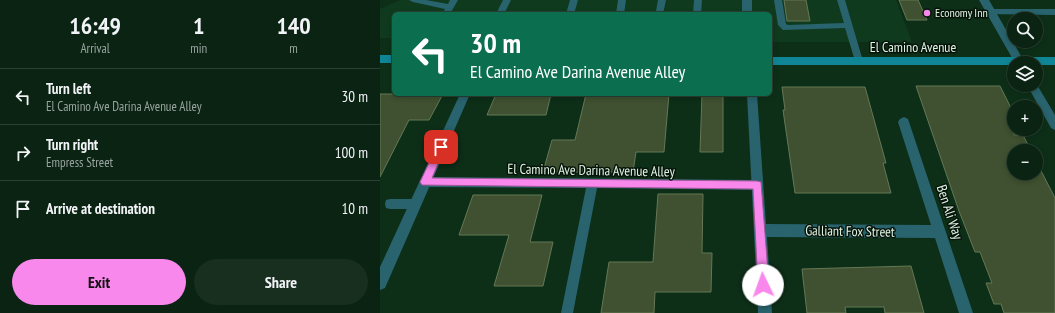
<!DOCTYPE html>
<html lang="en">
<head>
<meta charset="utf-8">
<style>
  body { margin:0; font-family:"PT Sans Narrow",sans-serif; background:#182f20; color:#f1f3f6; height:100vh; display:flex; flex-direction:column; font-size:15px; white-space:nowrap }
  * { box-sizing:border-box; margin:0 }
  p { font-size:13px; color:#99a49f }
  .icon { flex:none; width:22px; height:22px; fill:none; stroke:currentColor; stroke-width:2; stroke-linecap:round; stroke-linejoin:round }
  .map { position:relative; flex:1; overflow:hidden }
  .panel { display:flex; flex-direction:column; background:#0a2312; width:380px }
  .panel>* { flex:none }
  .guide { position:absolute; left:12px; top:12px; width:380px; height:84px; border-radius:6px; box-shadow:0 2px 6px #0003,0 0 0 1px #2a4032; background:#0b6e4f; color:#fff; overflow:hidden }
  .buttons { position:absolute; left:627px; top:12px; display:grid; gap:8px }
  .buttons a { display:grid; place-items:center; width:36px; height:36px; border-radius:50%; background:#0a2312; box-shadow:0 2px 6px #0003,0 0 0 1px #2a4032; font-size:20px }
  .pin { position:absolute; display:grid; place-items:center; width:34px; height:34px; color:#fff; margin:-17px; border-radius:8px; box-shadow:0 2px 6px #0006 }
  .me { position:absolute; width:44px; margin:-22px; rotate:357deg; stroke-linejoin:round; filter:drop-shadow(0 0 3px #0008) }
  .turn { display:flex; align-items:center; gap:14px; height:84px; padding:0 12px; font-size:18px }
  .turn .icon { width:52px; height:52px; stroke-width:2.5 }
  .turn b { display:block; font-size:28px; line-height:34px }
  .eta { display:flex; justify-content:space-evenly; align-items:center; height:68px; text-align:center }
  .eta b { font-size:24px; font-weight:600; line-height:28px }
  .primary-button { display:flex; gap:8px; margin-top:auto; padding:8px 12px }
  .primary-button a { flex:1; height:46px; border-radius:24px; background:#f888eb; color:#111; font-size:16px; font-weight:600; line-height:46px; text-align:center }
  .primary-button a+a { background:#182f20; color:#f1f3f6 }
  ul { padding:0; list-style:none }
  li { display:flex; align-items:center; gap:12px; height:56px; padding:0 12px; border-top:1px solid #2a4032 }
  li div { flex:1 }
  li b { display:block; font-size:15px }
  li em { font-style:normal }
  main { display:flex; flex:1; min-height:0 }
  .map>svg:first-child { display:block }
  .built { fill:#0f3a1e }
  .building { fill:#3f5130; stroke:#657855 }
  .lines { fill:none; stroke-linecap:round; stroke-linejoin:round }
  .lane { fill:#28636e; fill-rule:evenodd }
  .street { fill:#28636e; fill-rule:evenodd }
  .secondary { fill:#108596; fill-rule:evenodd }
  .route { fill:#f888eb; stroke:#a15899 }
  .poi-dot { fill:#f888eb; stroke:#06140a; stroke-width:1.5 }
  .labels { text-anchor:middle; stroke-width:3; stroke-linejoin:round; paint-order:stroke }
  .far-poi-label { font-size:12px; fill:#e0f3e4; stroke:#06140a; text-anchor:start }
  .street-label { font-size:14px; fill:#e0f3e4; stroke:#06140a }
</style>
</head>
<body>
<main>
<section class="panel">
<div class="eta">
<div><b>16:49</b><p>Arrival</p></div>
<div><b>1</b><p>min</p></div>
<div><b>140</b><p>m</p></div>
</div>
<ul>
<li><svg class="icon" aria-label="left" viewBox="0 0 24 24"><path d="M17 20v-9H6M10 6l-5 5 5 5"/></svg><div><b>Turn left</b><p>El Camino Ave Darina Avenue Alley</p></div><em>30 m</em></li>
<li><svg class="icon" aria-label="right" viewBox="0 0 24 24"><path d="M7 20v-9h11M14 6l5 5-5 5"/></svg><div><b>Turn right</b><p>Empress Street</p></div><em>100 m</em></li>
<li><svg class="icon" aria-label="arrive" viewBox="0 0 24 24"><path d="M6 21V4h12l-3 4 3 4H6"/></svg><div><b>Arrive at destination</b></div><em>10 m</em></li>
</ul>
<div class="primary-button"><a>Exit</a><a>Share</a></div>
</section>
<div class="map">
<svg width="675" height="313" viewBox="0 0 675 313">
  <rect width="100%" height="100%" fill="#0d2f18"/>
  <path class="built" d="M20 0H516L532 42H390V14H14V38H0V9Z"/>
  <path class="building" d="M404 0H426L430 21H407Z
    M519 0H538L547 20H527Z
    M536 86H620L634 114V135H643L651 151H634V173H656V161L675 198V313H624L621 304H614L606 283H612L600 252H595L579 211Z
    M402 87H485L506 163H503L511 193H415L403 110H405Z
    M0 94H63L49 120H29L0 177Z
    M116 94H171L166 115H107Z
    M206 94H289L284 152H256L253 172H163L172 140H195Z
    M322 94H343V152H320Z
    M278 194H323L322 253H332L331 292H275L274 313H221L229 262H273Z
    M93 195H162L150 242H173L163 286H114L129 235H79Z
    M531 266 544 313H505L504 307H465L466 313H427L422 269Z"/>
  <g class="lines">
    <path class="lane" d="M29 0H46L68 4 70 0H78L70 14H62L65 9 33 2Z
      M123 0H131L124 14H116Z
      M190 0H198L194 14H186Z
      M238 0H246L244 14H236Z
      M278 0H286L283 14H274L276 11Z
      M314 0H322L321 14H313Z
      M394 0H402L406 24 408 25 464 23 457 0H465L483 61 482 63 479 64 475 61 465 28 403 30 398 25Z
      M611 9H675V15L608 14 607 12Z
      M45 177 377 180 381 182 382 185 381 188 377 190 217 188 193 313H181L206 188 45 187 41 185 40 182 41 179Z
      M10 199H35L39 200 40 204 39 208 35 209H10L6 208 5 204 6 200Z"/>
    <path class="street" d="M362 0H372V14H362Z
      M599 0H609L645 63H635Z
      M656 83 675 115V130L671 128 647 85H656Z
      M80 94H90L5 288 0 290V267Z
      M367 94H377L386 224 551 225 518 122 520 119 524 117 528 119 593 313H579L555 238 387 237 392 313H378Z"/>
    <path class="secondary" d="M0 55H14V63H0Z
      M390 57H675V65H656V63H634V65H390Z"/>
  </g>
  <path class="route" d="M61 143 65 147 52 178 377 181 381 182 389 285 387 289 383 291 379 289 378 285 373 189 42 185 40 182 58 144Z"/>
  <circle class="poi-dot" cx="547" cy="13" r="4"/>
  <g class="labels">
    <g class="far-poi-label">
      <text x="555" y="17">Economy Inn</text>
    </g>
    <g class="street-label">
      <text x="533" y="52">El Camino Avenue</text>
      <text transform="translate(211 170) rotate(1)" y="5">El Camino Ave Darina Avenue Alley</text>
      <text transform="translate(570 212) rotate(72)" y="5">Ben Ali Way</text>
      <text transform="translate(470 231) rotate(1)" y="5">Galliant Fox Street</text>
    </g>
  </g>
</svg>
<div class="buttons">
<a><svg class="icon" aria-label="search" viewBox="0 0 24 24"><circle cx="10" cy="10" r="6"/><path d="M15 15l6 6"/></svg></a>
<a><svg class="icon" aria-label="layers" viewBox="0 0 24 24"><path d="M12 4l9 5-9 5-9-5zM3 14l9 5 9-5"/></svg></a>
<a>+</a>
<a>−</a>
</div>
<div class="pin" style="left:61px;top:147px;background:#d93025"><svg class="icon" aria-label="arrive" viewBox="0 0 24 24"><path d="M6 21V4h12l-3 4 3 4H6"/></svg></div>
<svg class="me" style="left:383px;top:285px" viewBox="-20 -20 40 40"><circle r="19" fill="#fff"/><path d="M0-13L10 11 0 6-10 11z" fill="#f888eb"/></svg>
<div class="guide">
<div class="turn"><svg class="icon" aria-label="left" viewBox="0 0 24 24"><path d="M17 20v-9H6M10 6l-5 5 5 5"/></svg><div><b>30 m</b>El Camino Ave Darina Avenue Alley</div></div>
</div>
</div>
</main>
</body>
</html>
